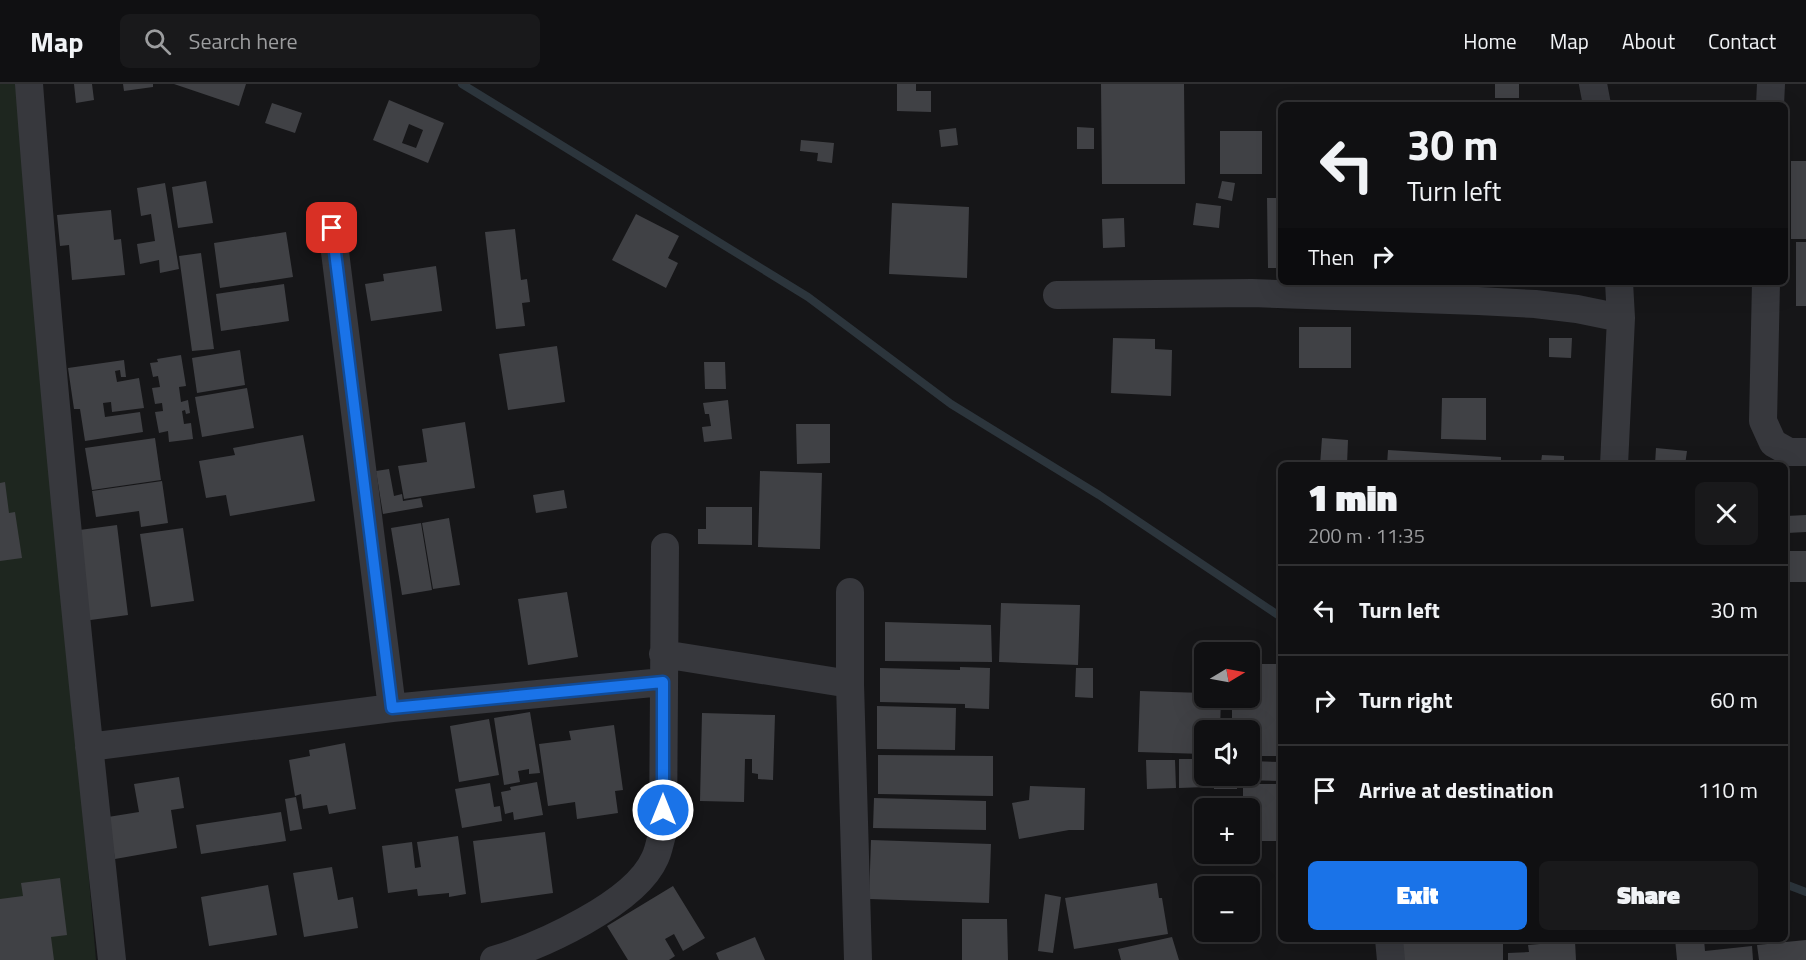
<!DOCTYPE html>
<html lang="en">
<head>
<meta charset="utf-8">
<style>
  body { margin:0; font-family:"Titillium Web",sans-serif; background:#19191b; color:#f1f3f6; height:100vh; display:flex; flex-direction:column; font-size:22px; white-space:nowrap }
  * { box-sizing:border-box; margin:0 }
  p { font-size:20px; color:#9c9d9f }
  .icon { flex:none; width:33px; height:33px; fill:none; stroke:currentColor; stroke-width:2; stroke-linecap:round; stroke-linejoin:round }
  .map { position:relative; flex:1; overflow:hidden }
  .details { position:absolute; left:1278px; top:378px; width:510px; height:480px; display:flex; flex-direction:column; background:#101012; border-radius:9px; box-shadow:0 6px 24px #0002,0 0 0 2px #303032 }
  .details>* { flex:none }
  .top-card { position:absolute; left:1278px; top:18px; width:510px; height:183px; border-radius:9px; box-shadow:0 6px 24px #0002,0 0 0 2px #303032; background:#101012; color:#f1f3f6; overflow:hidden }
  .needle { width:39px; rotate:80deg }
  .buttons { position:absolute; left:1194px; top:558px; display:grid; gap:12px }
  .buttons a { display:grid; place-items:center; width:66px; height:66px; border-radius:9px; background:#101012; box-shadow:0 6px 24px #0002,0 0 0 2px #303032; font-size:30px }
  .pin { position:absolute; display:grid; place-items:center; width:51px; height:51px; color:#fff; margin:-26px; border-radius:12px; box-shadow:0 3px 9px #0006 }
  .me { position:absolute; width:66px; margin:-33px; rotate:0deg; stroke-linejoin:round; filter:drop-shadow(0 0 4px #0008) }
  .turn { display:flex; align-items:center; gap:21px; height:126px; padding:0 30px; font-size:27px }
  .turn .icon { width:78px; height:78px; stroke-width:2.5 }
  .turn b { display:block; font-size:42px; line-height:51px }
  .then { display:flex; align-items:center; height:57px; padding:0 30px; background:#0003; gap:12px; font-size:22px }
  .round { display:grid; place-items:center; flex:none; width:63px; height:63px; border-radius:9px; background:#19191b }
  .summary { display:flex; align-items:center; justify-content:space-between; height:102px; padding:0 30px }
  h1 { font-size:36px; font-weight:800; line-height:45px }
  .button { display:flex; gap:12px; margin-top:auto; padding:12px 30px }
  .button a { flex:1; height:69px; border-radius:9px; background:#1a73e8; color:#fff; font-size:24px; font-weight:800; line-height:69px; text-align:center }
  .button a+a { background:#19191b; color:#f1f3f6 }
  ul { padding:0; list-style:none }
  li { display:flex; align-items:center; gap:18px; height:90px; padding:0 30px; border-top:2px solid #303032 }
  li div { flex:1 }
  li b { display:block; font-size:22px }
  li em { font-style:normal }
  header { display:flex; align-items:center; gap:36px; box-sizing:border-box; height:84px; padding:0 30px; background:#101012; border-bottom:2px solid #303032 }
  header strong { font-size:28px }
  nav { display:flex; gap:33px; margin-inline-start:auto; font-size:21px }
  .search { width:420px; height:54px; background:#19191b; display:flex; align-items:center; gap:15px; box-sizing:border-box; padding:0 21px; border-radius:9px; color:#9c9d9f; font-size:22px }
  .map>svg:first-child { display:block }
  .green { fill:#1e261f }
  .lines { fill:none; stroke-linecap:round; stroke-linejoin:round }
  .stream { stroke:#2c353c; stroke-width:8 }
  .building { fill:#404145; fill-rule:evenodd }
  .street { stroke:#37383d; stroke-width:28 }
  .route-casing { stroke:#114b97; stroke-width:15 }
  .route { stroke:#1a73e8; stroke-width:10 }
</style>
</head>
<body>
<header>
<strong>Map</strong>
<div class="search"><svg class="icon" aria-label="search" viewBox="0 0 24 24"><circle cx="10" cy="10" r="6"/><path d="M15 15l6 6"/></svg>Search here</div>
<nav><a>Home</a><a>Map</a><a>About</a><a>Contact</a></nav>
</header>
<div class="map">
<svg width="1806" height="876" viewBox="0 0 1806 876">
  <rect width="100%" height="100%" fill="#161618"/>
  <path class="green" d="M0 0H20L96 876H0Z"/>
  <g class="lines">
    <path class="stream" d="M462 0 808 213 951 320 1099 411 1281 533
      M1785 800 1806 808"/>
  </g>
  <path class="building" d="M74 0H92L94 16 76 19Z
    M123 0H153V3L124 7Z
    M174 0H246L239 22Z
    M897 0H916V7H931V28L897 27Z
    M1101 0H1184L1185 100H1102Z
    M1495 0H1519V14H1495Z
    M389 16 444 39 428 79 373 56ZM409 40 423 46 416 64 402 59Z
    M272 19 302 29 295 49 265 39Z
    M1077 43 1094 44V65H1077Z
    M956 44 958 61 941 63 939 46Z
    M1220 47H1262V90H1220Z
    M801 56 834 59 832 79 817 77 818 69 800 67Z
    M1791 77H1806V155H1791Z
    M206 97 213 139 178 144 172 103Z
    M1222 97 1235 99 1232 117 1218 114Z
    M165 99 179 185 160 189 159 176 140 180 137 160 155 157 151 130 141 132 137 104Z
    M1267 114H1281V184H1268Z
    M892 119 969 123 967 194 889 190Z
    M1196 119 1221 122 1219 144 1193 141Z
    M111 126 114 156 121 155 125 191 72 196 69 161 60 162 57 131Z
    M636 130 679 152 668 174 678 179 666 204 612 176Z
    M1124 134 1125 163 1103 164 1102 135Z
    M515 145 521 196 527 195 530 218 522 219 525 242 496 245 485 148Z
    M286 148 293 193 220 204 214 159Z
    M1796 158H1806V222H1796Z
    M201 169 214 265 192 267 179 172Z
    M436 182 442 227 371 237 365 200 384 197 383 190Z
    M284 200 289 237 221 247 216 210Z
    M1299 243H1351V284H1299Z
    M1113 254 1155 255V265L1172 266 1171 312 1111 309Z
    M1549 254H1572L1571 274 1549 273Z
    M557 262 565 318 508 326 499 270Z
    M240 266 245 301 197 309 192 274Z
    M181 271 186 302 179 303 181 318 188 316 190 329 186 330 185 326 182 327 184 340 191 339 193 355 169 358 168 347 159 349 155 328 163 327 162 319 155 320 152 304 160 303 158 292 153 293 150 279 158 278 157 275Z
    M124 276 126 293H121L120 286 115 287 117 298 139 294 144 324 112 328 111 318 103 319 105 333 140 328 143 348 85 357 80 325H74L68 284Z
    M704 278H725L726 305H705Z
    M247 304 254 344 202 353 195 313Z
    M1442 314H1486V356L1441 355Z
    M728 316 732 355 704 358 702 343 711 342 709 330H705L703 319Z
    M465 338 475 404 404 415 398 382 427 378 422 345Z
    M796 340H830V379L797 380Z
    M303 351 315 417 230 432 226 411 206 414 199 377 235 371 233 364Z
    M155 354 161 396 92 406 85 364Z
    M1322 354 1348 356 1347 381H1320Z
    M1656 364 1687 367 1685 381 1655 380Z
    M1388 366 1501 373V381H1387Z
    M1542 371 1564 372V381H1507V376L1541 378Z
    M389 385 394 412 402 410 403 417 421 414 423 423 383 430 376 387Z
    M760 387 822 389 820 465 758 463Z
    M162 397 168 439 141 443 139 427 96 433 92 407Z
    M5 398 9 429 15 428 22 474 0 477V399Z
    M564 406 567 424 536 429 533 411Z
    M706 423H752V461L698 460V445H706Z
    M1806 431V448L1787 449 1786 432Z
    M449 434 460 501 433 505 422 439Z
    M421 439 432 506 402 511 391 444Z
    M117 441 128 531 83 537 72 447Z
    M183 444 194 517 151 523 140 450Z
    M1787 467H1806V498H1787Z
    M567 508 578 573 528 581 518 515Z
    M1001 519 1080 521 1078 581 999 578Z
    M885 538 991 541 992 578 885 577Z
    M1250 580H1276L1277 616H1281V669H1279L1277 629 1278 672H1250V646H1232V614H1250Z
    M960 583 990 584 989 625 965 624V620L880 618V584L960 586Z
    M1076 584H1093V614L1075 613Z
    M1140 607 1204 609V614H1221L1220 646H1204V670L1138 668Z
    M877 622 956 624 955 666 877 665Z
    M530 628 540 689 529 690V685L518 687 520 698 504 701 494 634Z
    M702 629 775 631 773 696 758 695V690L752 689V675H745L744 718 700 717Z
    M489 635 499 691 459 698 450 642Z
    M614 641 623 706 615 707 618 729 577 735 575 718 548 722 539 660 571 656 569 647Z
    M345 659 356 725 329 730 327 721 303 725 301 710 295 712 289 676 310 672 309 666Z
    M878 671 993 672V712L878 710Z
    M1179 675H1204L1206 703 1179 704Z
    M1146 676H1175L1176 704 1147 705Z
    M1250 677 1281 678V697L1244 696 1245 692H1250Z
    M1214 692H1237V705H1214Z
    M179 693 184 724 171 726 177 764 115 775 108 733 139 728 134 700Z
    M537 698 543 731 514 736 513 728 505 730 501 708 511 706 510 703Z
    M490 699 494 723 500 722 502 737 462 744 455 705Z
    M1243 700H1281V757H1250V724H1243Z
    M1030 702 1085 704 1084 746H1069L1019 755 1012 719 1029 716Z
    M296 713 302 745 290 747 285 715Z
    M874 714 986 717V746L873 744Z
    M281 728 286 757 201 770 196 741Z
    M545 748 553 809 481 819 473 757Z
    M458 752 466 810 449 813V809L418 812 417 805 388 809 382 762 412 758 415 784 421 783 417 758Z
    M871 756 991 760 989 819 869 815Z
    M332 783 338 816 353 813 358 844 304 853 293 789Z
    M60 794 67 851 51 853 54 876H0V815L23 812 21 799Z
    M1157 799 1159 814H1162L1168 850 1074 865 1065 814Z
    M268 801 277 851 209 862 201 813Z
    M673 802 705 854 683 867 674 850 665 855 675 872 669 876H628L607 842Z
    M1045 810 1061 813 1053 869 1038 867Z
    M962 835H1007L1008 876H962Z
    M755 853 765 876H719L716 869Z
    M1172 853 1179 876H1121L1118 865Z
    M1398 855H1503V876H1398Z
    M1675 855H1704L1705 867 1752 862 1753 876H1677Z
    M1806 856V876H1759L1757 861Z
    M1575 857 1576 876H1508V869L1529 868 1528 861Z"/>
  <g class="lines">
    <path class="street" d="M29 0C51 292 80 584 112 876
      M1593 0 1597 21
      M1770 21 1771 0
      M332 144 392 624
      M1766 198 1763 337 1773 359 1789 368H1806
      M1057 211 1252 209 1478 217 1535 220 1577 225 1621 234
      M1614 381 1621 234 1619 198
      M850 508V600L858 876
      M663 570 850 600
      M89 663 392 624 663 598
      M1389 855 1391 876
      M494 876C540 862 635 820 655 774 659 766 660 756 663 748L665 463"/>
  </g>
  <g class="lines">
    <g class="route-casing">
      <path id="route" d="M332 144 392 624 663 598V726"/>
    </g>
    <use href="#route" class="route"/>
  </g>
</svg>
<div class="buttons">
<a><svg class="needle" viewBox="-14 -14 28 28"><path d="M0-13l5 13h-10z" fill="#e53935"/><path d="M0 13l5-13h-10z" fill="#9c9d9f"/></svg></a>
<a><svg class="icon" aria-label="sound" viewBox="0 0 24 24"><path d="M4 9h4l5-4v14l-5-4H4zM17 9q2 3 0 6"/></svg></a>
<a>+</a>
<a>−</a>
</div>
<div class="pin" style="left:332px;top:144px;background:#d93025"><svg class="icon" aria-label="arrive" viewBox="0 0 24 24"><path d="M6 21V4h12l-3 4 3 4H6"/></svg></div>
<svg class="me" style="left:663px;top:726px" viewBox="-20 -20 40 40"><circle r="17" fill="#1a73e8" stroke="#fff" stroke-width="3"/><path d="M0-11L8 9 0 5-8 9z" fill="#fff"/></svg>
<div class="top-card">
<div class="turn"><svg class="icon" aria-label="left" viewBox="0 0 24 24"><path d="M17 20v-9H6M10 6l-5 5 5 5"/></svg><div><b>30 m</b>Turn left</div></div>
<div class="then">Then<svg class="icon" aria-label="right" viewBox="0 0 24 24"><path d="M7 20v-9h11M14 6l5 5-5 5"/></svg></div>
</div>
<section class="details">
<div class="summary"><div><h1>1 min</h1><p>200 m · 11:35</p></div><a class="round"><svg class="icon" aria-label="close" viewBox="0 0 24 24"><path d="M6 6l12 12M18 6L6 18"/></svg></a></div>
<ul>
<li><svg class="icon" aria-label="left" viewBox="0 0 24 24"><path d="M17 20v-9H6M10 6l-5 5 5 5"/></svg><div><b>Turn left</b></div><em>30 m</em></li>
<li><svg class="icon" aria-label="right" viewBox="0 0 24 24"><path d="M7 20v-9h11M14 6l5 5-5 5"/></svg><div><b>Turn right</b></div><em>60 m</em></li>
<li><svg class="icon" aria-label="arrive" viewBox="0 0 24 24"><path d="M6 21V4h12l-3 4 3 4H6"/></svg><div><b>Arrive at destination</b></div><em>110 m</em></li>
</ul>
<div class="button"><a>Exit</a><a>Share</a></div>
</section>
</div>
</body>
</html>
